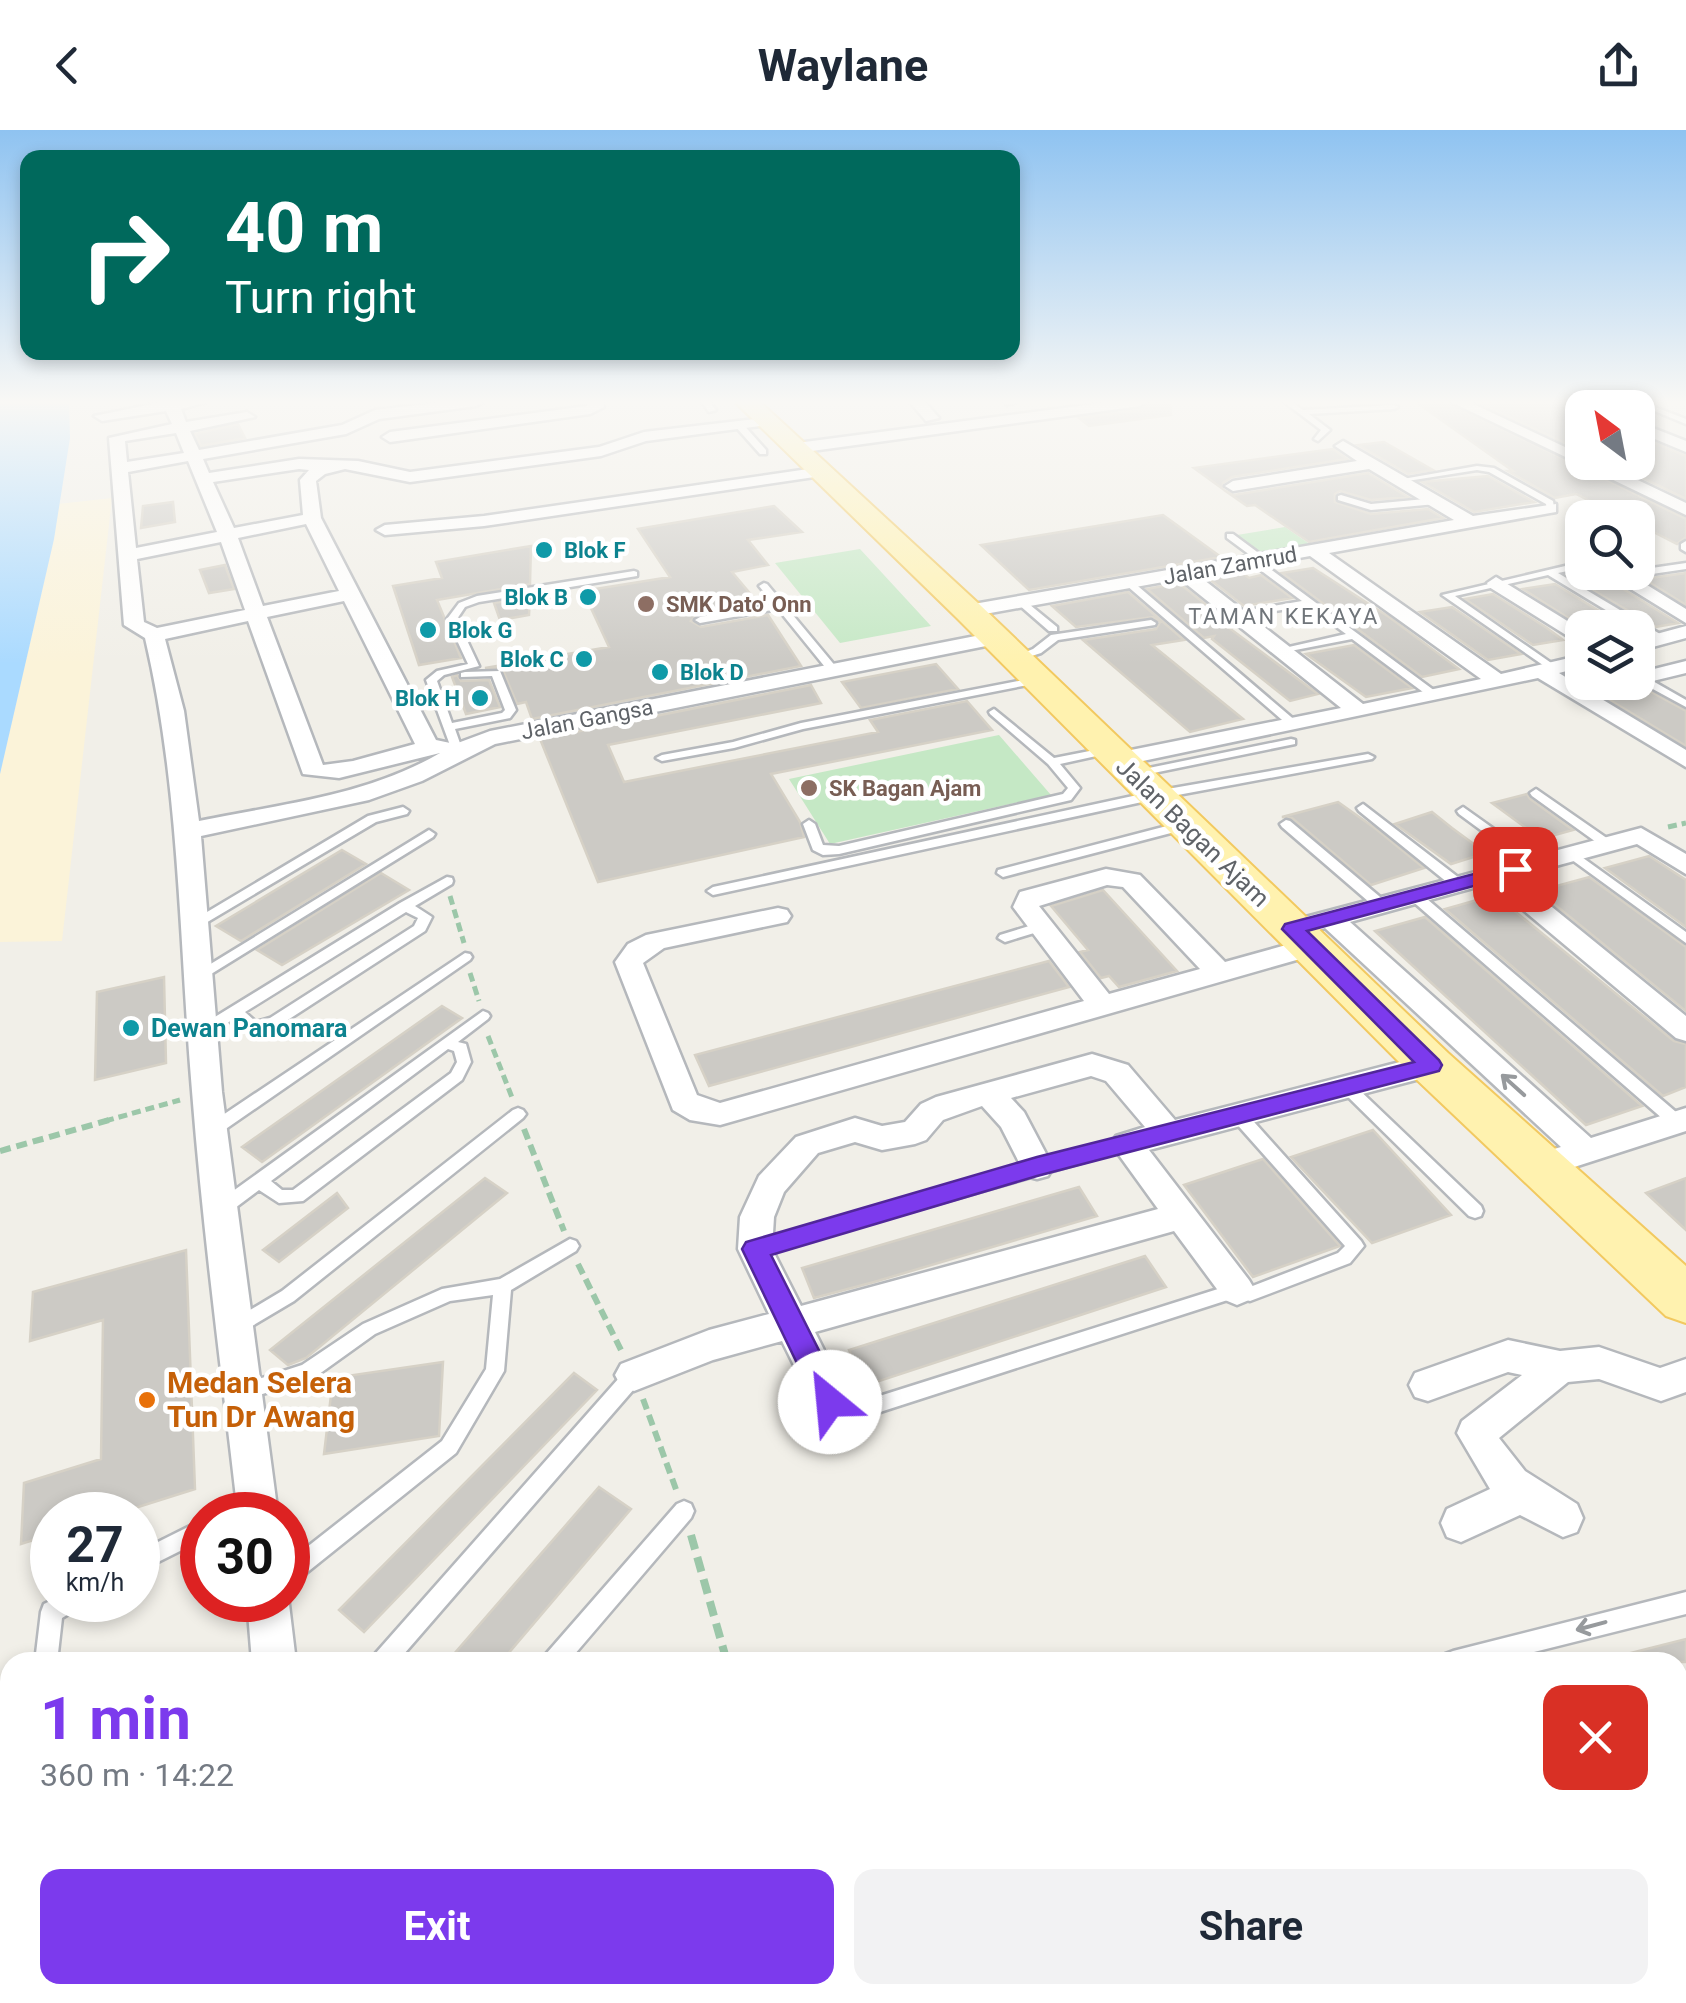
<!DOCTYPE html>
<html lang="en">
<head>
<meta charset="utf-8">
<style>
  body { margin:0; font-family:Roboto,sans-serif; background:#f2f2f3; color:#1f2937; height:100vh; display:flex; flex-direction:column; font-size:38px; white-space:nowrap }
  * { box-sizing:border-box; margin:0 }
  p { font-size:32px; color:#747a83 }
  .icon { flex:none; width:55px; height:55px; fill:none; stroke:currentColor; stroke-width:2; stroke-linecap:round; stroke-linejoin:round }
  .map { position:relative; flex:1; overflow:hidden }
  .panel { position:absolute; left:0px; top:1522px; width:1688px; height:352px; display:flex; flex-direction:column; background:#fff; border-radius:30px 30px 0 0; box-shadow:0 5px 15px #0003 }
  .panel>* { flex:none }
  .top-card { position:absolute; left:20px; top:20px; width:1000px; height:210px; border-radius:20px; box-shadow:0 5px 15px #0003; background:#00695c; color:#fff; overflow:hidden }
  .needle { width:65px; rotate:328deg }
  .controls { position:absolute; left:1565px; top:260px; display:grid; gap:20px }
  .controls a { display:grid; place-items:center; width:90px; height:90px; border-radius:20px; background:#fff; box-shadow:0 5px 15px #0003; font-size:50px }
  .speed { position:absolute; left:30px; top:1362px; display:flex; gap:20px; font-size:50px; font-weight:700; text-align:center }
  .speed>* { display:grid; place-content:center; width:130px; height:130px; border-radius:50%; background:#fff; box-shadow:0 5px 15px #0003; line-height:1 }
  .speed small { font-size:25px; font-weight:400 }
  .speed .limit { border:15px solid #d22; background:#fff; color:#111 }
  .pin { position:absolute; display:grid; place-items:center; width:85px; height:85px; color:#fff; margin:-42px; border-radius:20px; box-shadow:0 5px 15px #0006 }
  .me { position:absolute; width:110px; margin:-55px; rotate:332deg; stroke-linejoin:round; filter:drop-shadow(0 0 8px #0008) }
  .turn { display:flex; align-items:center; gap:35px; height:210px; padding:0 40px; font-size:45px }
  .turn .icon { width:130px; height:130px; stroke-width:2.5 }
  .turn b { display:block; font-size:70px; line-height:85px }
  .round { display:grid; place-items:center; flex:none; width:105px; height:105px; border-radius:20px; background:#f2f2f3 }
  .headline { display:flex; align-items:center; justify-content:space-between; height:170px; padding:0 40px }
  h1 { font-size:60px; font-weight:700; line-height:75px; color:#7c3aed }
  .primary-button { display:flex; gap:20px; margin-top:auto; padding:20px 40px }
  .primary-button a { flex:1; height:115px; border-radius:20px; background:#7c3aed; color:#fff; font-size:40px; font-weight:700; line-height:115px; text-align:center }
  .primary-button a+a { background:#f2f2f3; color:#1f2937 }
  header { display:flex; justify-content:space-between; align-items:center; height:130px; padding:0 40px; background:#fff; font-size:45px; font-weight:700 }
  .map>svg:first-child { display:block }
  .green { fill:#c5e8c5 }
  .sand { fill:#fbf3d9 }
  .water { fill:#aadaff }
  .building { fill:#cccac5; stroke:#d6d1c6; stroke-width:2.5 }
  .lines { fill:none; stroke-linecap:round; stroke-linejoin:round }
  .lane-casing { stroke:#b5b8bc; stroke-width:5 }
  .street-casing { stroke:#b5b8bc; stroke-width:5 }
  .primary-casing { stroke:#f2c960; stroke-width:4 }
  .path-far2 { stroke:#9cc7a9; stroke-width:5; stroke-dasharray:9 5; stroke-linecap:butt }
  .path-far1 { stroke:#9cc7a9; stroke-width:6; stroke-dasharray:11 6; stroke-linecap:butt }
  .path { stroke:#9cc7a9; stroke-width:8; stroke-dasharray:15 8; stroke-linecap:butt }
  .lane { fill:#fff; fill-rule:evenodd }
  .street { fill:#fff; fill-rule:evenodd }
  .primary { fill:#fff2af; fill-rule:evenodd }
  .oneway { stroke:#979a9d }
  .route { fill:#7c3aed; stroke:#51269a; stroke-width:2.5 }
  .culture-dot { fill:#0f9aa8; stroke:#fff; stroke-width:4 }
  .education-dot { fill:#8d6e63; stroke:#fff; stroke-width:4 }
  .food-dot { fill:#e8710a; stroke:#fff; stroke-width:4 }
  .labels { text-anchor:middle; stroke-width:9; stroke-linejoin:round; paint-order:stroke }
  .far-culture-label { font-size:22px; font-weight:bold; fill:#0d838f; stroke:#fff; text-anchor:start }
  .far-street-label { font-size:22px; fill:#5f6368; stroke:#fff }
  .far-education-label { font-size:22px; font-weight:bold; fill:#785e54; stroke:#fff; text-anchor:start }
  .far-neighbourhood-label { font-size:22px; letter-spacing:2.5px; fill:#70757a; stroke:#fff }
  .street-label { font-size:25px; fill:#5f6368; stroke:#fff }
  .culture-label { font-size:25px; font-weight:bold; fill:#0d838f; stroke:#fff; text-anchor:start }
  .near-food-label { font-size:30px; font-weight:bold; fill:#c56008; stroke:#fff; text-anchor:start }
</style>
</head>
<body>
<header><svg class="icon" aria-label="back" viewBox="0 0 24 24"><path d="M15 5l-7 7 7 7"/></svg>Waylane<svg class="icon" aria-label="share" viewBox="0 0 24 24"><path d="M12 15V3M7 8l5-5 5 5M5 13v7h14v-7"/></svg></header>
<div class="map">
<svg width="1686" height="1873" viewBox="0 0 1686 1873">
  <rect width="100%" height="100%" fill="#f1efe8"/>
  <path class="green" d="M1285 397 1314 417 1266 426 1237 405Z
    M860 419 931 496 840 513 775 433Z
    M999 605 1051 665 830 714 789 649Z"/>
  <path class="sand" d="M112 368 62 811 0 812V644L54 409 58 374Z"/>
  <path class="water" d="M0 272H69L70 308 54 409 0 644Z"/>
  <path class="building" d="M1150 272H1170L1171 285 1089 296 1079 288 1140 280Z
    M1416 272H1448L1686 389V407L1677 414 1638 394V388H1624L1576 364 1555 368 1508 341H1513Z
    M1477 272H1569L1582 283V321Z
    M238 294 245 308 201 316 195 304Z
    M1638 306 1686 326V369L1610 332H1638Z
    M1384 312 1433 340 1408 344 1358 315Z
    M1333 319 1347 329 1232 347 1223 353V359L1194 338Z
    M1368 343 1408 367 1371 370 1340 361 1335 364V372L1371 384 1428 379 1443 388 1309 412 1255 375 1247 376 1224 360 1234 365Z
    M1488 346 1534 372 1474 382 1422 352Z
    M173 372 175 392 141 398 143 376Z
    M774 376 802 402 748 410 768 435 732 442 758 473 699 483 691 491 701 497 768 485 801 536 532 589 526 572 517 574 502 538H485L609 517 583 461 670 447 638 399Z
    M1163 385 1221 427 1029 460 981 415Z
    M531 416 530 454 437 470 461 528 419 535 393 456 442 448 436 432Z
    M225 435 234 459 209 463 200 440Z
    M1313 438 1389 487 1459 539 1422 547 1282 443Z
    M1241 442 1249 448 1261 445 1292 468 1244 476 1208 448Z
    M1686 443V475L1644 449Z
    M1594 446 1605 453 1612 452 1678 493 1656 497 1576 450Z
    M1179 453 1215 482 1209 483 1318 564 1290 571 1212 509 1214 506 1204 508 1147 459Z
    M1555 454 1627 498H1584L1523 459Z
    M1128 462 1184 510 1152 515 1243 589 1190 602 1083 510 1156 499 1160 492 1153 487 1076 497 1052 476Z
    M1493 464 1547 498 1563 510 1533 515 1465 469Z
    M530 467 529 485 500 490 494 473Z
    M1452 477 1521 524 1488 530 1420 482Z
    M1354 515 1412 558 1366 567 1306 524Z
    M936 534 958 559 861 578 842 552Z
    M457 545 461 551 489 550 500 577 466 584 452 547Z
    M811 555 821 573 608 615 624 652 878 602 870 590 967 571 992 600 771 644 800 692 804 707 598 752 540 609Z
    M1642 557 1686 581V616L1605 567Z
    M1527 664 1530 669 1573 700 1541 709 1492 673Z
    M1338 672 1376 699 1424 738 1371 755 1292 688 1282 687Z
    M1432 682 1452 698 1486 723 1451 734 1395 694Z
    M342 720 366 734 241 811 216 796Z
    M1649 726 1686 750V797L1605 738Z
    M381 743 409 760 282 835 257 820Z
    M1589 747 1686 817V881L1538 761Z
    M1103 760 1177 841 1119 857 1109 846 1101 848 1080 822 1088 820 1051 776Z
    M1495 765 1674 911 1686 914V957L1663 966 1445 779Z
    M1425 787 1642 976 1586 995 1375 801Z
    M1049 831 1069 857 709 956 695 925Z
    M164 847 166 933 95 950 97 862Z
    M442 876 462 888 262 1032 242 1017Z
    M1373 1000 1451 1085 1372 1113 1291 1027Z
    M1263 1029 1340 1116 1253 1147 1184 1055Z
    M485 1048 507 1063 306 1228 288 1235 270 1220Z
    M1686 1048V1100L1646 1063Z
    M1079 1057 1097 1086 874 1152 814 1168 802 1138Z
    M337 1063 348 1078 279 1132 263 1120Z
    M186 1120 195 1359 113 1385H52V1404L21 1414 24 1353 101 1329 103 1190 30 1211 33 1162Z
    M1145 1126 1166 1157 864 1256 849 1220Z
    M443 1232 439 1306 324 1324 333 1248Z
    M574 1243 597 1260 364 1502 339 1480Z
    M599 1357 631 1379 501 1532H447Z
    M1686 1509V1532H1624L1623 1525Z"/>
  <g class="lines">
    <g class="lane-casing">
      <path id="lane" d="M702 272H709L716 280 709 282Z
        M1004 272H1017L1007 275Z
        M1284 272H1291L1303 280 1394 275 1398 277 1394 279 1309 284 1330 300 1318 311 1314 309 1321 300Z
        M1633 272H1642L1686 289V294Z
        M735 292H741L766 320V324H760L735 296Z
        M1477 336 1494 338 1553 371 1554 378 1547 380 1546 374 1489 342 1477 340 1401 352 1397 350Z
        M1341 365 1371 374 1436 368 1440 371 1436 374 1371 380 1338 370V366Z
        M1227 404H1233L1264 427V431L1261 432 1439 564V568H1431L1352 509 1280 523V519L1346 504 1308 476 1235 487 1233 485 1238 482 1302 471 1251 433V429L1254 428 1227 408Z
        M1686 411V422L1681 419V414Z
        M1582 432V438L1558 443 1665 507V511H1657L1548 445 1455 466 1557 537V541L1553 542 1442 465Z
        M1686 433V439L1618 449 1613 446 1623 442H1638V440Z
        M634 441 637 442V446L479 472 465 477 457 489 479 536 444 545 437 551 452 593 502 583 505 580 492 546 461 547V543L465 542 500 541 516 580 510 588 455 599 461 616 459 618H451L426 550 437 541 468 534 447 489 459 473 477 466Z
        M1126 451H1132L1297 592V596H1289L1126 455Z
        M764 453 767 454 837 538V542H829L778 479 700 493 695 490 700 487 774 474 759 456Z
        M1018 470H1024L1057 497V501H1049L1018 474Z
        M1151 490 1156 493 1155 495 1058 510 1041 523 1016 531 1011 528 1033 519 1051 505Z
        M1638 545 1644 546 1686 570V577L1638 551Z
        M1039 547 1043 548V552L803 599 734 618 662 631 656 628 662 625 733 612 801 593Z
        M994 579 1054 628 1110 617 1116 620 1110 623 1060 634 1080 658 1071 670 839 724 823 725 813 720 803 694 809 690 815 694 823 715 839 716 1063 664 1068 658 1048 634 990 584 989 582Z
        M1291 609 1295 610V614L1134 647 1128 644 1134 641Z
        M1368 624 1374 627 1372 629 1156 669 713 765 707 761 713 757 1156 661Z
        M1536 659 1611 711V717H1603L1532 666 1530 663Z
        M1363 674 1463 751 1464 754 1463 757H1453L1359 681 1357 678Z
        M403 677 409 681 407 684 376 692 199 797H189L187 794 368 686Z
        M1463 677 1539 731V737H1531L1459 684 1457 681Z
        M1286 690 1290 691 1386 772 1388 775 1386 778H1376L1282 697 1280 694Z
        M1186 691 1192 695 1190 698 1003 747 997 743 998 740Z
        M429 700 435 704 433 707 203 849 198 851 191 846Z
        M1572 720 1686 802V813L1568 727 1566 724Z
        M447 747 452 748 453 751 452 754 415 776 432 787 425 801 280 895C256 902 253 907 235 888L207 906H197L195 902 197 898 400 773ZM406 782 418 788 414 796 270 888 256 892 245 882Z
        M1415 762 1420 763 1683 988 1685 992 1683 996H1671L1410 769 1408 766Z
        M1039 793 1044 794 1046 797 1044 800 1005 812 998 808 1000 805Z
        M465 823 470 824 472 827 470 830 217 1005H205L203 1001 205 997Z
        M483 881 488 883 490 886 488 889 458 912 466 914 471 932 462 950 303 1071 279 1073 259 1060 227 1084 221 1086 215 1084 213 1079 215 1074ZM448 919 454 921 457 932 451 943 293 1060H282L271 1051Z
        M1347 952 1352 953 1481 1076 1483 1081 1481 1086 1475 1088 1469 1086 1342 961 1339 957Z
        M518 978 523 980 526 984 523 988 294 1171 242 1202 236 1205 230 1202 227 1197 230 1192 282 1161 513 980Z
        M1240 981 1246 983 1361 1111 1364 1116 1350 1133 1250 1171 1237 1167 849 1292 824 1278 822 1272 824 1266 831 1264 851 1275 1237 1153 1250 1157 1338 1123 1345 1116 1234 991 1232 987 1234 983Z
        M1127 1008 1133 1010 1135 1014 1133 1018 755 1126 749 1124 746 1119 749 1114 755 1112Z
        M570 1109 576 1111 579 1116 576 1121 511 1160 504 1241 456 1323 295 1452 288 1455V1432L442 1311 486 1239 493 1165 450 1171 375 1204 315 1247 244 1270 237 1268 235 1262 237 1256 302 1235 363 1194 442 1159 500 1149Z
        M634 1237 641 1239 643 1245 641 1251 397 1532H372L375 1524 627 1239Z
        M684 1371 691 1374 694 1381 691 1388 568 1532H543L546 1524 677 1374Z
        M202 1390V1410L138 1442V1422Z
        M1686 1462V1484L1494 1532H1442L1445 1524 1453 1521Z
        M52 1470H84L80 1477 62 1488 57 1532H35L41 1482 44 1474Z
        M1678 1756H1686V1780H1678Z
        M491 1865H520L517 1873H488Z
        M645 1865H673L670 1873H642Z
        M752 1865H778L781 1873H755Z"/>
    </g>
    <g class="street-casing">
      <path id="street" d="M163 272H206L181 279 186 292 247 282 255 287 190 301 199 320 342 295 375 280 445 272H483L476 276 379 289 346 304 203 329 209 343 299 329 358 331 410 342 599 317 644 302 772 287 775 290 767 295 646 311 601 326 410 352 345 339 325 344 316 351 321 388 436 610 455 614 490 601 996 502 1006 508 996 514 495 614 422 651 369 670 201 706 222 962 278 1385H238C222 1244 203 1103 192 961 179 809 180 657 145 508L124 495 109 308 172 294 166 281 102 291 94 286ZM176 303 184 323 127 332 125 311ZM188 331 217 402 136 418 128 342ZM299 339 309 340 300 350 303 385 234 398 213 352ZM306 394 339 461 263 476 238 408ZM221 412 245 480 157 498 144 492 137 429ZM344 471 415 614 353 631 323 635 267 487ZM248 491 303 644 339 648 440 623C366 666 281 674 199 691L184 581 165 509Z
        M589 272H603L604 277 590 284 390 312 382 307 390 302 587 276Z
        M910 272H925L939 288 926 291Z
        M1110 272H1147L1140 276 797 323 789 318 797 313Z
        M1451 272H1469L1582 325V332H1600L1686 373V385Z
        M1572 272H1591L1600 278 1582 279Z
        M1638 292 1686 311V322L1638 302Z
        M1343 311 1473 386 1556 374V382L1550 383 1329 423 1501 544 1582 525V537L1559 543 1580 556 1638 552V543L1686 531V543L1595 565 1686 620V637L1538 548 1119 636 1108 629 1111 624 1341 578 1180 449 968 487 958 481 968 475 1454 390 1369 339 1233 361 1225 356 1233 351 1357 331 1335 316ZM1310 426 1481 549 1363 574 1199 446Z
        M822 337 828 339V345L484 396 385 405 376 400 385 395 484 386Z
        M1603 442H1626L1686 479V493Z
        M1496 447 1582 500V515L1489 457 1487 453Z
        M1686 496V508L1638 521V509Z
        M1641 698 1686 724V744L1637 714 1515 747 1686 886V911L1676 908 1491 753 1350 792 1591 1008 1686 978V1001L1565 1040 1554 1037 1549 1028 1554 1019 1561 1017 1325 798 1292 807 1279 799 1283 793Z
        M1106 739 1140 745 1225 832 1311 808 1321 811 1325 817 1321 823 720 995 690 990 673 980 615 832 628 814 646 805 778 778 787 780 791 786 787 792 664 818 643 833 697 965 720 973 1084 871 1013 777 1020 762ZM1107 755 1123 757 1200 839 1109 864 1039 776Z
        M1092 924 1128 935 1175 990 1431 924 1442 928 1446 935 1442 942 1431 946 1149 1020 1249 1150 1255 1160 1249 1170 1237 1175 1225 1170 1174 1101 815 1202 850 1272 844 1284 831 1289 818 1284 782 1211 713 1230 634 1261 621 1256 615 1245 621 1234 709 1200 769 1184 738 1119 740 1087 759 1046 796 1007 855 988 882 996 905 992 921 974 936 967ZM1091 946 1106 951 1145 997 1116 1006 1111 1014 1158 1079 801 1176 772 1119 774 1087 784 1062 818 1023 855 1012 882 1020 915 1014 926 1010 943 990 982 976 1001 997 1026 1046 1037 1049 1048 1046 1053 1037 1024 982 1011 968Z
        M1508 1210 1560 1221 1599 1217 1660 1238 1686 1229V1262L1661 1271 1599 1249 1568 1252 1499 1308 1525 1341 1577 1374 1583 1388 1577 1402 1563 1407 1520 1385 1461 1412 1447 1407 1441 1393 1447 1379 1490 1359 1457 1303 1462 1291 1522 1245 1508 1242 1428 1271 1415 1267 1409 1255 1415 1243Z
        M288 1466 296 1532H252L247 1470H288Z
        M1678 1846H1686V1873H1337L1341 1865H1678Z
        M275 1865H327V1873H275Z"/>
    </g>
    <g class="primary-casing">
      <path id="primary" d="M735 272H760L979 474 1448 923 1686 1136V1193L1666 1186 1414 947 957 488Z"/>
    </g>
    <path class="path-far2" d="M1668 697 1686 693
      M450 766 464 813
      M470 843 479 871
      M488 906 513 970
      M105 991 180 970"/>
    <path class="path-far1" d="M524 999 564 1101
      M0 1021 113 989
      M578 1134 622 1222
      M643 1269 677 1362"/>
    <path class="path" d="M691 1405 727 1532"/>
    <use href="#lane" class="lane"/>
    <use href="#street" class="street"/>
    <use href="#primary" class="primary"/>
  </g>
  <defs><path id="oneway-shaft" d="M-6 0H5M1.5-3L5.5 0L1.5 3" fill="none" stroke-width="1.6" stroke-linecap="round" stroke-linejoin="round" transform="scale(2.5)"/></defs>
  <g class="oneway">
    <use href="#oneway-shaft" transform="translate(1513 955) rotate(-138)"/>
    <use href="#oneway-shaft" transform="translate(1591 1496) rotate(165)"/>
  </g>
  <linearGradient id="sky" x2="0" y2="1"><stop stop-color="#8fc3f1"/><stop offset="0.51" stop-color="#f9f8f5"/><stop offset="1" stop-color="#f9f8f5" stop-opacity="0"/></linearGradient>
  <rect width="1686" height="534" fill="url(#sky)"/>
  <path class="route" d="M1515 733 1525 739 1522 743 1307 801 1439 930 1442 935 1439 941 1037 1046 771 1125 845 1272 841 1281 830 1285 820 1281 742 1119 746 1112 1037 1027 1414 932 1282 799 1285 794Z"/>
  <g class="culture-dot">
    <circle cx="544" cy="420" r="10"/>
    <circle cx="588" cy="467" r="10"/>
    <circle cx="428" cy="500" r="10"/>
    <circle cx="584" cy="529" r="10"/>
    <circle cx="660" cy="542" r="10"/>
    <circle cx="480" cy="568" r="10"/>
    <circle cx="131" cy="898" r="10"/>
  </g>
  <g class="education-dot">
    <circle cx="646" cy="474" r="10"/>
    <circle cx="809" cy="658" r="10"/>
  </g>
  <circle class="food-dot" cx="147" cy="1270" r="10"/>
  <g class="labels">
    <g class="far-culture-label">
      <text x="564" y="428">Blok F</text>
      <text x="568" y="475" text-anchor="end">Blok B</text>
      <text x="448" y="508">Blok G</text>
      <text x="564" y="537" text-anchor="end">Blok C</text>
      <text x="680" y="550">Blok D</text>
      <text x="460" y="576" text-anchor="end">Blok H</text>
    </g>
    <g class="far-street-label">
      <text transform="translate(1230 435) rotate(-10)" y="8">Jalan Zamrud</text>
      <text transform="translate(587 589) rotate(-11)" y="8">Jalan Gangsa</text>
    </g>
    <g class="far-education-label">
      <text x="666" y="482">SMK Dato' Onn</text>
      <text x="829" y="666">SK Bagan Ajam</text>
    </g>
    <g class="far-neighbourhood-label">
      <text x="1284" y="494">TAMAN KEKAYA</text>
    </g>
    <g class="street-label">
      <text transform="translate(1193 702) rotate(44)" y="9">Jalan Bagan Ajam</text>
    </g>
    <g class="culture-label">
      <text x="151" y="907">Dewan Panomara</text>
    </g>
    <g class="near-food-label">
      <text x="167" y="1263">Medan Selera<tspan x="167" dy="34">Tun Dr Awang</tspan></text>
    </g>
  </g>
</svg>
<div class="controls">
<a><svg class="needle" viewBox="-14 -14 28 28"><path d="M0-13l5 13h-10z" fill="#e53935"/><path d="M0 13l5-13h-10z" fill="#747a83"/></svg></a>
<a><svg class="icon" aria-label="search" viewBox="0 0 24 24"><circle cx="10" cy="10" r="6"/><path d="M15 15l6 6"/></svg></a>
<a><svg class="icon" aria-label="layers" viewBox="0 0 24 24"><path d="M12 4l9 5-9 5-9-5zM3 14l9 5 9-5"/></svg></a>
</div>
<div class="speed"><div>27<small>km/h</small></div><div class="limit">30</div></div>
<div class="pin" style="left:1515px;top:739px;background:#d93025"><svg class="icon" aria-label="arrive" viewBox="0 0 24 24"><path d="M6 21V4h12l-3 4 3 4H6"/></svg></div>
<svg class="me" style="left:830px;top:1272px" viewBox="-20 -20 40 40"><circle r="19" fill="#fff"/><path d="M0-13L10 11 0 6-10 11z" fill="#7c3aed"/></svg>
<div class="top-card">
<div class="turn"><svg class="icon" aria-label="right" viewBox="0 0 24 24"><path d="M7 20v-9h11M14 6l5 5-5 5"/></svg><div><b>40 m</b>Turn right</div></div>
</div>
<section class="panel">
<div class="headline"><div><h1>1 min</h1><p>360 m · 14:22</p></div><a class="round" style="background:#d93025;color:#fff"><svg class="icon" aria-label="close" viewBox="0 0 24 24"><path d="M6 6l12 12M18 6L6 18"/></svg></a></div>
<div class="primary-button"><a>Exit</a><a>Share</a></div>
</section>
</div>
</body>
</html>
